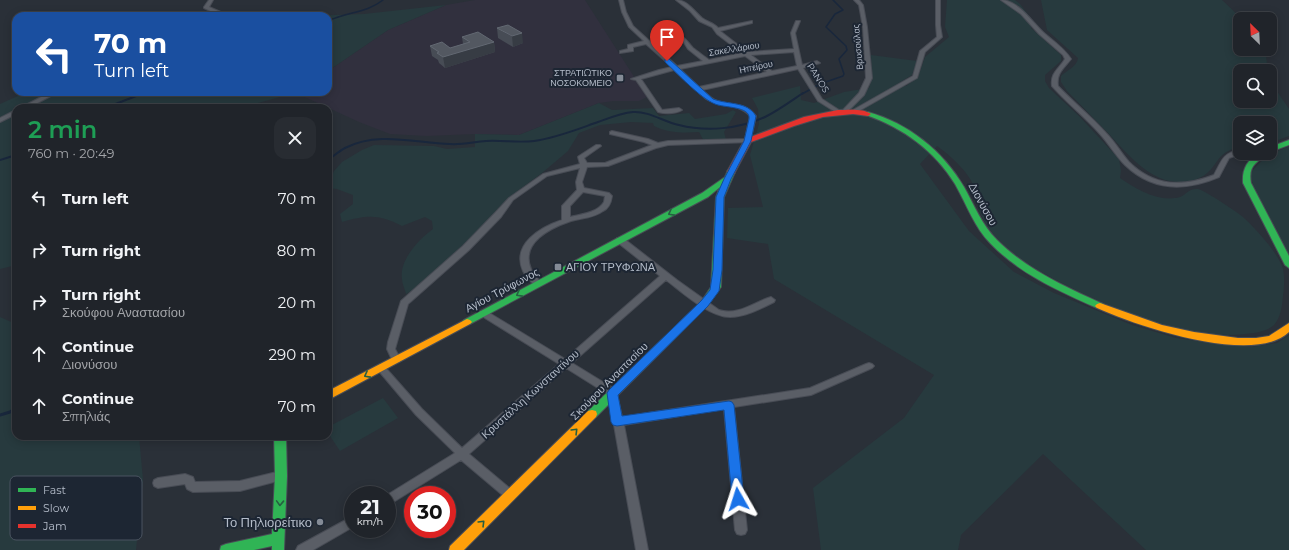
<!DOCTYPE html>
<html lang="en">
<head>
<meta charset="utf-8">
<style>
  body { margin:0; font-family:Montserrat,sans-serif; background:#282c32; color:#f1f3f6; height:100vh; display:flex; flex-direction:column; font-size:15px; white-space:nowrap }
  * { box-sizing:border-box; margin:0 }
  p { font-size:13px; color:#a2a4a8 }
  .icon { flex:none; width:22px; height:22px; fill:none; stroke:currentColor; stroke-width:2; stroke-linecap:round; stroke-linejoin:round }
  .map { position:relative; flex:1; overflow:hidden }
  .side { position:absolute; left:12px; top:104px; width:320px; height:336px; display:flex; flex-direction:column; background:#20242a; border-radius:12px; box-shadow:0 2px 10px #0003,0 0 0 1px #3d4147 }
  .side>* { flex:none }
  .guide { position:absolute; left:12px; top:12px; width:320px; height:84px; border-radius:12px; box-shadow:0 2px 10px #0003,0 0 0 1px #3d4147; background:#1a4fa0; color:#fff; overflow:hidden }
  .needle { width:26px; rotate:336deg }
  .fabs { position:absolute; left:1233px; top:12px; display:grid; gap:8px }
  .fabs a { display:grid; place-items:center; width:44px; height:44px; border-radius:8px; background:#20242a; box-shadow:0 2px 10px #0003,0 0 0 1px #3d4147; font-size:20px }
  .speed { position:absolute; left:344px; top:486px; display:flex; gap:8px; font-size:20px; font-weight:700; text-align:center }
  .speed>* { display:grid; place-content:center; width:52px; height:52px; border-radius:50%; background:#20242a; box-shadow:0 2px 10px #0003,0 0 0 1px #3d4147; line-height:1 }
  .speed small { font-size:10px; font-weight:400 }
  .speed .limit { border:6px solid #d22; background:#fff; color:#111 }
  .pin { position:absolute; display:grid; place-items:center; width:34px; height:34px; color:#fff; margin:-41px -17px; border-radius:50% 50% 50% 0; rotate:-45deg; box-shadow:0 0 4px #0007 }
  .pin .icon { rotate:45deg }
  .me { position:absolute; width:44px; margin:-22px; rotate:354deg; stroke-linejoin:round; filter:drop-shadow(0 0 3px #0008) }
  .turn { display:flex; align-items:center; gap:14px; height:84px; padding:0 16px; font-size:18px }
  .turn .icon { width:52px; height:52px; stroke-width:2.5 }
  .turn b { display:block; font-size:28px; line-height:34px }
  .round { display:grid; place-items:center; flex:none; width:42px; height:42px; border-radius:12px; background:#282c32 }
  .head { display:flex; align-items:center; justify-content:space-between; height:68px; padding:0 16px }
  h1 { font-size:24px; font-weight:600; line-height:30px; color:#1e9e55 }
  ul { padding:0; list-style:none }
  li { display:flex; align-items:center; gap:12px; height:52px; padding:0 16px }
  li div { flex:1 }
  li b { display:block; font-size:15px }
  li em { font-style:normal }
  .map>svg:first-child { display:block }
  .medical { fill:#31303e }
  .green { fill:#273a3e }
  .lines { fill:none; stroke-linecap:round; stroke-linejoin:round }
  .stream-far2 { stroke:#19273c; stroke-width:1.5 }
  .stream-far1 { stroke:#19273c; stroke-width:2 }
  .stream { stroke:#19273c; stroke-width:3 }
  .street-casing { stroke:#484c55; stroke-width:2 }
  .fast-casing { stroke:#484c55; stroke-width:2 }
  .slow-casing { stroke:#484c55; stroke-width:2 }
  .jam-casing { stroke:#484c55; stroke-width:2 }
  .street { fill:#5a5e66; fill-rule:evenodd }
  .fast { fill:#30b455; fill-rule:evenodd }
  .slow { fill:#ff9f0a; fill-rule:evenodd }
  .jam { fill:#e5322d; fill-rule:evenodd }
  .wall { fill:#474c55 }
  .shaded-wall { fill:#373c44 }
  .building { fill:#535861; stroke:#626872 }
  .oneway { stroke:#255f41 }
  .route { fill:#1a73e8; stroke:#114b97 }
  .poi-dot { fill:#848b96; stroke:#1d2633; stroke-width:1.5 }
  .labels { text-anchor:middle; stroke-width:4; stroke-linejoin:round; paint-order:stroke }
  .far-street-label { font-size:9px; fill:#b4bcc9; stroke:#1d2633 }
  .far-poi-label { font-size:9px; fill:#b4bcc9; stroke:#1d2633; text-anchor:end }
  .street-label { font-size:11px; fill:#b4bcc9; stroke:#1d2633 }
  .poi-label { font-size:11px; fill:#b4bcc9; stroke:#1d2633; text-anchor:start }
  .near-poi-label { font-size:13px; fill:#b4bcc9; stroke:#1d2633; text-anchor:end }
  .key { fill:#1d2633; stroke:#4a5360; stroke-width:1 }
  .key-label { font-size:11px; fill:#b4bcc9 }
</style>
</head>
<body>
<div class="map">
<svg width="1289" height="550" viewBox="0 0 1289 550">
  <rect width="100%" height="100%" fill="#2a3038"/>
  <path class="medical" d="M475 0H585L647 97 639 101H614L599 103 519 135 475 134 426 136 390 134 359 122 296 93 298 92H328V71L388 30 446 5Z"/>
  <path class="green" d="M947 0H1015L1020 4 1032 20 1031 28 1061 55V61L1045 75V81L1049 88 1079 116 1119 159 1121 171 1120 178C1136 189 1159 203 1180 197 1187 194 1189 188 1198 189 1204 190 1239 213 1244 218 1256 229 1279 254 1283 269 1285 278 1284 288 1283 296 1282 306 1281 317 1274 325 1266 332 1255 333 1245 334 1180 342 1089 300 1034 268 1014 256 991 237 981 215 978 207 977 198 975 189 969 172 951 156 937 146L920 164 969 231 1014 272 1054 293 1132 325 1176 338 1219 344 1251 347 1277 343 1289 335V550H1146L1043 454 961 535 958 550H821L813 488 904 418 934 375 774 279 768 244 727 238 728 208 763 207 750 155 759 124 758 109 752 98 800 86 801 100 814 103 844 92 869 88 872 78 871 55 917 61 912 75 899 83 906 86 918 77 925 57 949 37 945 27Z
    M1041 0H1222L1242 19H1240V49H1265L1268 71H1240V101H1270V81L1289 109V136L1270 143V123H1240V148C1214 150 1219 171 1197 179 1159 193 1131 158 1108 133 1094 119 1081 105 1067 91L1061 82V76C1067 70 1077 67 1078 58L1047 30Z
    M446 5 388 30 328 71V16H305L364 14Z
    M23 92H298L258 103 247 108H16V265L0 269V104L20 95Z
    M599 103 612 110 653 108 659 116 689 113 695 119 726 114 733 110 736 112 724 132 726 140 704 141 699 132C683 133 668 133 654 126L653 123 631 122 600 125 579 133 568 151 542 173 507 199 472 236 419 287 406 294C405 289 402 284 402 279 399 260 419 239 433 229L432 221 425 217 402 226C379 214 367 215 342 222L340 214 353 204V195L337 189 328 188V184L334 171 342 162 362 150 374 145 434 146 447 149 475 147V134L519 135Z
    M1289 146V254L1253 186 1250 174C1262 158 1271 154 1289 146Z
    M0 317 16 324V436H139L143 480 136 550H0Z
    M383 398 398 418 340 451 328 433V427Z"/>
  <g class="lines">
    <path class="stream-far2" d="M328 21C346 12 367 13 383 0
      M141 94 146 92
      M802 94 820 84 843 76 844 74 839 59 847 50 846 46 826 27 835 14 843 10 833 0"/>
    <path class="stream-far1" d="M105 108 144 93
      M0 160 16 155
      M328 160C334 156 339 151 345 148 378 131 415 143 450 144 462 145 473 142 486 141 502 140 518 143 534 141 556 138 578 129 598 122 609 118 621 113 633 112 649 111 664 122 679 125 706 132 740 129 765 117 779 110 791 101 803 93"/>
    <path class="stream" d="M0 415 10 412 16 408"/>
    <g class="street-casing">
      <path id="street" d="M209 0H213L209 7 223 13V15L215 16 217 14 204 8V7Z
        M619 0H623L626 12 633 26 677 66 703 61 688 49 683 41 675 37V35C685 35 687 42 693 48 698 52 704 56 709 60L742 53 717 34 712 27 699 21 690 11 676 0C687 0 694 11 702 18 707 22 714 23 718 28L752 21V23L720 31 747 52 794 49 791 33 796 21H800L795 33 802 65 817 61 820 63 803 68 822 99 842 112 841 113H837L818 101 798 69 702 90C706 93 710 97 715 100 730 107 744 100 756 116L750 142 668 145 656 148 608 166 587 167 582 182 584 188 609 193 612 196C611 203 609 208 603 211 594 218 582 218 571 221 550 228 520 243 531 269 533 275 539 279 542 284L538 287 535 286C531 281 526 277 523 271 511 244 541 227 562 220V206L577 190 576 182 580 168 547 176 513 200 501 217 469 250 408 304 395 349 401 360 399 362H393L387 349 388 342 401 301 463 246 495 213 509 198 543 174 580 164 578 157 579 156 596 145H600L601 146 584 158 587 163H605L652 145 644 142 610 134V132L612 131 648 139 658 143 668 141 745 139 750 116C739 103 720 107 706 99L674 70 641 79 662 110 679 108 682 110C676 114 665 114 658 112L636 80 631 79 659 70 672 67 646 44 633 47V51L620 53V51L628 49V45L644 41 629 27 622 12ZM794 52 797 66 772 71 751 55ZM745 56 767 72 699 87 680 69ZM583 192 605 196 604 202C597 213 582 214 570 217V206Z
        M854 0H859L863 5 867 27 872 78 864 95 847 112 845 113 842 111 859 93 866 78 863 27 859 5Z
        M936 0H940V25L942 37 925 52 917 78 857 112H853V110L913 76 920 51 937 37 936 25Z
        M1001 0C1018 0 1032 22 1044 33 1053 41 1064 48 1071 59 1064 68 1056 73 1058 86 1073 102 1091 116 1106 133 1115 142 1121 153 1129 162 1154 187 1183 187 1214 175 1222 160 1223 153 1240 150V153H1243L1229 158 1219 177C1186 191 1153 192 1125 165 1116 156 1109 144 1100 134 1085 117 1067 103 1052 86 1050 73 1059 69 1065 59L1063 55 1039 34 1021 14Z
        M51 92H58L28 108H20Z
        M16 110V114L0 122V118Z
        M617 238H623L677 280 719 310C738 316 754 302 771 297L775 300 774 302C760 309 745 317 730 317 709 317 682 292 666 280L572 363 616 390 622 417 810 388 866 364 869 363 872 364 874 366 872 368 811 395 734 407 747 530 745 534 741 535 737 534 735 530 724 409 624 425 648 550H636L614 425 612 422 613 420 609 395 566 368 469 454 514 492 515 495 514 498 510 500 506 498 461 460 387 506V495L455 453 416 415 378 370 376 368 378 366 381 365 384 366 422 409 462 448 559 364 480 315 479 313 480 311H486L565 359 660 276 617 242 616 240Z
        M281 471 285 473 286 476 285 479 240 491 193 492 187 489 185 484 158 488 154 486 153 483 154 480 158 478 185 474 193 477 195 482 240 481Z
        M353 516V527L313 550H296L298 546Z"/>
    </g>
    <g class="fast-casing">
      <path id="fast" d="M868 112C908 123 943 151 964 187 974 205 982 225 997 240 1027 270 1066 287 1103 304L1105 306 1103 308H1097C1059 291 1020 274 991 244 974 227 967 205 955 184 934 150 903 128 866 115V113Z
        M1289 140V145L1270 152V147Z
        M1258 153H1267C1256 164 1248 165 1251 183L1289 256V268L1285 265 1243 183C1242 169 1247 161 1258 153Z
        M728 170H731L735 172 724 197 721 287 707 306 596 417 592 418 588 417 587 414 588 411 701 302 711 287 716 197 720 187 708 197 470 324H464L462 322 464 320 702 193 725 177Z
        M274 436H286L287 476 284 550H272V546L254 550H220L221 546 226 544 272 534 275 476Z"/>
    </g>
    <g class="slow-casing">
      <path id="slow" d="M1100 303 1162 325 1194 332 1238 338H1256L1269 336 1289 323V332C1254 366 1137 326 1097 308L1095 306 1097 304Z
        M467 319 470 320 472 322 470 324 328 400V391Z
        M592 410 596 411 597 414 596 417 464 550H449L450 546 588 411Z"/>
    </g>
    <g class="jam-casing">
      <path id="jam" d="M838 110C848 110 863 108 871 114L868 116 853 114 823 117 794 126 751 142 734 174H731L727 172 745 139 804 117Z"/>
    </g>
    <use href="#street" class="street"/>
    <use href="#fast" class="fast"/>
    <use href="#slow" class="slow"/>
    <use href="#jam" class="jam"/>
  </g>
  <path class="wall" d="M497 28 523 43 513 47 498 38Z
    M462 37 494 42 495 52 445 68 439 63 438 60 432 56 430 46 450 48 463 44Z"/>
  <path class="shaded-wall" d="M522 33 523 43 513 47 512 36Z
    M494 42 495 52 445 68 443 57Z"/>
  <path class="building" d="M508 25 522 33 512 36 497 28Z
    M478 32 494 42 443 57 437 53 439 52 430 46 442 42 450 48 470 42 462 37Z"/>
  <defs><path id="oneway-chevron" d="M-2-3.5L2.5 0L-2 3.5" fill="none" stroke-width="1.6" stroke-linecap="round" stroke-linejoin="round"/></defs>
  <g class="oneway">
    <use href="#oneway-chevron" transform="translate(671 213) rotate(152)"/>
    <use href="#oneway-chevron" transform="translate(519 294) rotate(152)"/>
    <use href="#oneway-chevron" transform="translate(367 375) rotate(152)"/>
    <use href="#oneway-chevron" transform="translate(575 431) rotate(-45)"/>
    <use href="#oneway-chevron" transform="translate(280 503) rotate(92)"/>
    <use href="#oneway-chevron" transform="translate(482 523) rotate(-45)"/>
  </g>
  <path class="route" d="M665 59H669L713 99C729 105 747 101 756 116L751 141 731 179 724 197 722 270 719 291 708 306 618 395 622 416 729 401 732 402 734 405 744 499 742 503 738 504 734 503 732 499 724 410 617 426 613 425 611 422 607 393 609 390 701 301 710 290 713 270 716 197 724 179 744 141 749 119C751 106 724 108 715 104 700 98 678 74 665 62Z"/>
  <g class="poi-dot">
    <rect x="616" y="74" width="8" height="8" rx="2"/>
    <rect x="554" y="263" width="8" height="8" rx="2"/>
    <circle cx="320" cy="522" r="4"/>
  </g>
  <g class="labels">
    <g class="far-street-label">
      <text transform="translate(858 47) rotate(-95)" y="3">Βρυσούλας</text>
      <text transform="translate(734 49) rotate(-9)" y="3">Σακελλάριου</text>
      <text transform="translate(756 67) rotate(-12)" y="3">Ηπείρου</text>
      <text transform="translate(818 78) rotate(58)" y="3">PANOS</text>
    </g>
    <g class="far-poi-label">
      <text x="612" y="76">ΣΤΡΑΤΙΩΤΙΚΟ<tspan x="612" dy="10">ΝΟΣΟΚΟΜΕΙΟ</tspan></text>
    </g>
    <g class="street-label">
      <text transform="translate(983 204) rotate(61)" y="4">Διονύσου</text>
      <text transform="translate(502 290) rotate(-28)" y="4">Αγίου Τρύφωνος</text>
      <text transform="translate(609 381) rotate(-45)" y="4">Σκούφου Αναστασίου</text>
      <text transform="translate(530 394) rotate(-42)" y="4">Κρυστάλλη Κωνσταντίνου</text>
    </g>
    <g class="poi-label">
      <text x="566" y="271">ΑΓΙΟΥ ΤΡΥΦΩΝΑ</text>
    </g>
    <g class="near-poi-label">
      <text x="312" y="527">Το Πηλιορείτικο</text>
    </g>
  </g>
  <rect x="10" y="476" width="132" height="64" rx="6" class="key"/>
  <rect x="18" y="488" width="18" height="4" fill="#30b455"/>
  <rect x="18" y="506" width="18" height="4" fill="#ff9f0a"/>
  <rect x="18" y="524" width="18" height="4" fill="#e5322d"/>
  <g class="key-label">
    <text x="43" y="494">Fast</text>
    <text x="43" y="512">Slow</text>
    <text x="43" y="530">Jam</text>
  </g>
</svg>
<div class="fabs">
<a><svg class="needle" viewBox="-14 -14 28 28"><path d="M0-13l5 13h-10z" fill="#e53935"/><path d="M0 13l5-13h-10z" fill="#a2a4a8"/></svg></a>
<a><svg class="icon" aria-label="search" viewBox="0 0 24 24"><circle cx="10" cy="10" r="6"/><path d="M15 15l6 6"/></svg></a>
<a><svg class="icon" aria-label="layers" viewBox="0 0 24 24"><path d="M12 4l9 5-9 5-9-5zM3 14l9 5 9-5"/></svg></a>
</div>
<div class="speed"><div>21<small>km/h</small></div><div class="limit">30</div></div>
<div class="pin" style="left:667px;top:61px;background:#d93025"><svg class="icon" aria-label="arrive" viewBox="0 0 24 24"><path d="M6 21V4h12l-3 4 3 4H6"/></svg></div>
<svg class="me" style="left:738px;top:499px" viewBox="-20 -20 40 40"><path d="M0-17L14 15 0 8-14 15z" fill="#1a73e8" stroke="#fff" stroke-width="4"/></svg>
<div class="guide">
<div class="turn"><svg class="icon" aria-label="left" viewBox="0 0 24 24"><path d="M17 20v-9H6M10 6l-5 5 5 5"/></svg><div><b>70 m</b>Turn left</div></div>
</div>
<section class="side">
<div class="head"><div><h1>2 min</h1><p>760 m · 20:49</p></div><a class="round"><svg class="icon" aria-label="close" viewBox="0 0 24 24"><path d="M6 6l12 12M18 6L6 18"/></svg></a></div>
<ul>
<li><svg class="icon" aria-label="left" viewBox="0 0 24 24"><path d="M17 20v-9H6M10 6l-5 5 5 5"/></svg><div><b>Turn left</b></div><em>70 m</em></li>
<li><svg class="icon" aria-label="right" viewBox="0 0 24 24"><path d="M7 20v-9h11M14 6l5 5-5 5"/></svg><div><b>Turn right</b></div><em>80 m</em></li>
<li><svg class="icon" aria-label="right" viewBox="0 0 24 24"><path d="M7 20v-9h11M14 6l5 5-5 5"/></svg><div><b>Turn right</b><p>Σκούφου Αναστασίου</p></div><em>20 m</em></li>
<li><svg class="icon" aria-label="ahead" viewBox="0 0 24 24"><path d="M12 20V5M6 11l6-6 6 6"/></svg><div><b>Continue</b><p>Διονύσου</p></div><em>290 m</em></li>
<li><svg class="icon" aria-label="ahead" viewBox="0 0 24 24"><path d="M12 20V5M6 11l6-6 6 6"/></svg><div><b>Continue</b><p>Σπηλιάς</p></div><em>70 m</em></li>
</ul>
</section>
</div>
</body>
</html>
